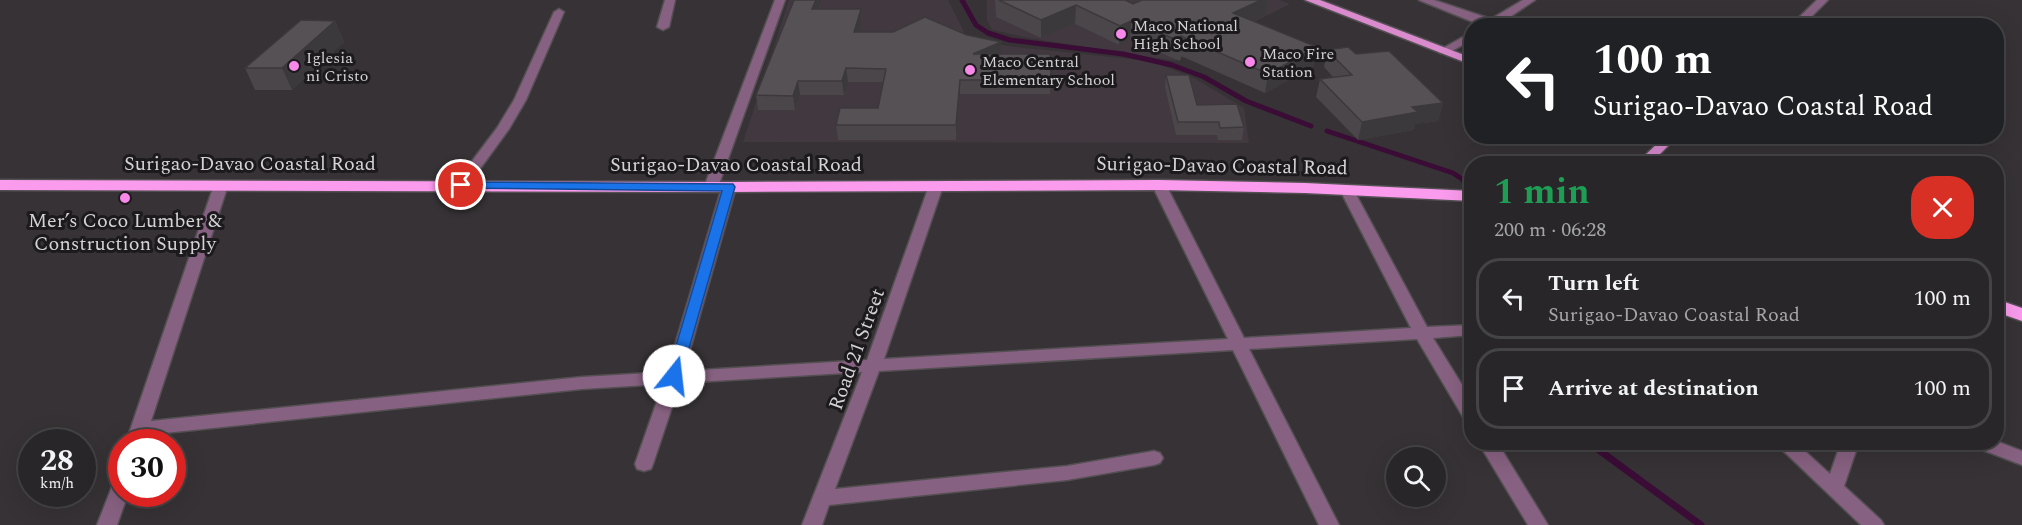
<!DOCTYPE html>
<html lang="en">
<head>
<meta charset="utf-8">
<style>
  body { margin:0; font-family:Spectral,serif; background:#302e30; color:#f1f3f6; height:100vh; display:flex; flex-direction:column; font-size:22px; white-space:nowrap }
  * { box-sizing:border-box; margin:0 }
  p { font-size:20px; color:#a5a5a8 }
  .icon { flex:none; width:33px; height:33px; fill:none; stroke:currentColor; stroke-width:2; stroke-linecap:round; stroke-linejoin:round }
  .map { position:relative; flex:1; overflow:hidden }
  .side { position:absolute; left:1464px; top:156px; width:540px; height:294px; display:flex; flex-direction:column; background:#282628; border-radius:24px; box-shadow:0 6px 24px #0002,0 0 0 2px #444345 }
  .side>* { flex:none }
  .guide { position:absolute; left:1464px; top:18px; width:540px; height:126px; border-radius:24px; box-shadow:0 6px 24px #0002,0 0 0 2px #444345; background:#202124; color:#fff; overflow:hidden }
  .fabs { position:absolute; left:1386px; top:447px; display:grid; gap:12px }
  .fabs a { display:grid; place-items:center; width:60px; height:60px; border-radius:50%; background:#282628; box-shadow:0 6px 24px #0002,0 0 0 2px #444345; font-size:30px }
  .speed { position:absolute; left:18px; top:429px; display:flex; gap:12px; font-size:30px; font-weight:700; text-align:center }
  .speed>* { display:grid; place-content:center; width:78px; height:78px; border-radius:50%; background:#282628; box-shadow:0 6px 24px #0002,0 0 0 2px #444345; line-height:1 }
  .speed small { font-size:15px; font-weight:400 }
  .speed .limit { border:9px solid #d22; background:#fff; color:#111 }
  .pin { position:absolute; display:grid; place-items:center; width:51px; height:51px; color:#fff; margin:-26px; border:3px solid #fff; border-radius:50%; box-shadow:0 2px 6px #0007 }
  .me { position:absolute; width:66px; margin:-33px; rotate:16deg; stroke-linejoin:round; filter:drop-shadow(0 0 4px #0008) }
  .turn { display:flex; align-items:center; gap:21px; height:126px; padding:0 30px; font-size:27px }
  .turn .icon { width:78px; height:78px; stroke-width:2.5 }
  .turn b { display:block; font-size:42px; line-height:51px }
  .round { display:grid; place-items:center; flex:none; width:63px; height:63px; border-radius:24px; background:#302e30 }
  .headline { display:flex; align-items:center; justify-content:space-between; height:102px; padding:0 30px }
  h1 { font-size:36px; font-weight:700; line-height:45px; color:#1e9e55 }
  ul { padding:0; list-style:none }
  li { display:flex; align-items:center; gap:18px; height:81px; margin:0 12px 9px; padding:0 18px; border:3px solid #444345; border-radius:24px }
  li div { flex:1 }
  li b { display:block; font-size:22px }
  li em { font-style:normal }
  .map>svg:first-child { display:block }
  .built { fill:#423840 }
  .lines { fill:none; stroke-linecap:round; stroke-linejoin:round }
  .stream-far1 { stroke:#3a0c36; stroke-width:5 }
  .stream { stroke:#3a0c36; stroke-width:7 }
  .minor-casing { stroke:#534f52; stroke-width:3 }
  .major-casing { stroke:#534f52; stroke-width:3 }
  .highway-casing { stroke:#534f52; stroke-width:3 }
  .minor { fill:#876181; fill-rule:evenodd }
  .major { fill:#da8bce; fill-rule:evenodd }
  .highway { fill:#fa9bed; fill-rule:evenodd }
  .wall { fill:#4a4649 }
  .shaded-wall { fill:#3c393c }
  .building { fill:#565155; stroke:#3c393c; stroke-width:1.5 }
  .route { fill:#1a73e8; stroke:#114b97; stroke-width:1.5 }
  .poi-dot { fill:#f888ea; stroke:#1c1a1c; stroke-width:2 }
  .labels { text-anchor:middle; stroke-width:6; stroke-linejoin:round; paint-order:stroke }
  .far-poi-label { font-size:16px; fill:#d5d2d5; stroke:#1c1a1c; text-anchor:start }
  .street-label { font-size:20px; fill:#d5d2d5; stroke:#1c1a1c }
  .poi-label { font-size:20px; fill:#d5d2d5; stroke:#1c1a1c }
</style>
</head>
<body>
<div class="map">
<svg width="2022" height="525" viewBox="0 0 2022 525">
  <rect width="100%" height="100%" fill="#363235"/>
  <path class="built" d="M789 0H948L966 36 1007 46 1151 61 1196 79 1244 108 1249 143 743 142Z
    M987 0H1280L1290 4 1176 61 1029 38 992 30 987 20Z"/>
  <g class="lines">
    <path class="stream-far1" d="M962 0 976 25 988 33 1010 40 1123 54 1172 65 1204 77 1246 101 1311 126
      M1327 131 1453 173 1462 179 1472 193"/>
    <path class="stream" d="M1588 442 1701 525"/>
    <g class="minor-casing">
      <path id="minor" d="M665 0H675L669 27 663 30 657 27Z
        M775 0H785L718 187 716 190H706L704 187Z
        M1419 0H1434L1491 19 1523 0H1535L1501 23 1505 26H1483Z
        M1817 0H1828L1802 26H1790Z
        M559 9 564 12 526 100 509 129 466 188H456L454 185 497 128 514 100 554 12Z
        M1472 32V40L1448 53H1440L1438 51Z
        M221 181 228 185 151 421 582 377 667 372 722 187 729 183 736 187 684 371 867 360 929 186 936 182 943 186 884 359 1228 339 1152 185 1159 181 1166 185 1244 338 1411 328 1340 190 1347 186 1352 187 1427 327 1472 325V335L1433 338 1472 401V423L1466 422 1417 339 1249 349 1339 525H1319L1233 350 879 371 835 489 1067 466 1154 451 1160 453 1163 458 1160 463 1154 465 1067 480 829 505 822 525H802L862 372 680 383 653 464 651 469 644 471 637 469 635 464 663 384 582 389 146 435 144 442H126L214 185Z
        M1996 441 2022 451V465L1975 447 1972 442Z
        M1478 442H1497L1548 525H1528Z
        M1774 442H1795L1830 474 1841 442H1859L1844 486 1881 520 1884 525H1861Z
        M122 477V494H128L117 525H97L113 484 115 479Z"/>
    </g>
    <g class="major-casing">
      <path id="major" d="M1305 0H1320L1472 58V65Z
        M1660 136 1676 138 1650 164H1636L1662 139Z"/>
    </g>
    <g class="highway-casing">
      <path id="highway" d="M0 180 729 182 1159 180 1305 183 1472 191V201L1305 193 1159 190 729 192 0 190Z
        M1996 299 2022 308V321L1996 312Z"/>
    </g>
    <use href="#minor" class="minor"/>
    <use href="#major" class="major"/>
    <use href="#highway" class="highway"/>
  </g>
  <path class="wall" d="M794 0H822L819 9H861L862 22 859 32 1001 54 1051 80 1050 94H960L956 140H838L836 125 878 108 883 82H848L844 95H800L795 110H758L756 95Z
    M995 0H1125L1133 4 1142 0H1268L1266 15 1253 21 1314 66 1265 93 1181 56 1180 61 1130 40 1119 45 1075 24 1041 38 996 17Z
    M335 21 344 42 292 90H255L245 68Z
    M1327 50 1356 54 1443 103 1438 121 1415 124 1413 130 1358 140 1316 97 1320 79 1333 77 1324 67Z
    M1166 75 1197 105 1244 127 1242 140H1218L1217 135H1176L1165 87Z"/>
  <path class="shaded-wall" d="M816 0H822L814 22 812 9Z
    M1261 0H1268L1266 15 1230 32 1233 13Z
    M1076 5 1075 24 1041 38V20Z
    M861 9 862 22 856 45 854 32Z
    M335 21 344 42 292 90 282 68Z
    M1131 21 1130 40 1119 45 1120 26Z
    M1001 42V56L973 54Z
    M1317 47 1314 66 1265 93 1268 74Z
    M846 68 848 82 844 95 842 81Z
    M960 80V94L956 140V125Z
    M798 81 800 95 795 110 793 96Z
    M1443 103 1438 121 1415 124 1413 130 1358 140 1362 122 1412 107Z"/>
  <path class="building" d="M794 0H816L812 9H861L854 32H893L925 17 967 35 1001 42 973 54H1050L1051 80H960L956 125H836L840 108H878L886 69 846 68 842 81H798L793 96 756 95Z
    M999 0H1125L1133 4 1142 0H1261L1233 13 1317 47 1268 74 1181 36 1182 42 1131 21 1120 26 1076 5 1041 20Z
    M301 20 335 21 282 68H245Z
    M1348 47 1356 54 1389 51 1443 103 1412 107 1418 112 1362 122 1320 79 1352 75 1327 50Z
    M1166 75H1189L1197 105 1237 104 1244 127 1220 128 1219 122H1178Z"/>
  <path class="route" d="M461 182 733 184 735 187 680 380H669L667 376 722 191 457 188 455 185Z"/>
  <g class="poi-dot">
    <circle cx="1121" cy="34" r="6"/>
    <circle cx="1250" cy="62" r="6"/>
    <circle cx="294" cy="66" r="6"/>
    <circle cx="970" cy="70" r="6"/>
    <circle cx="125" cy="198" r="6"/>
  </g>
  <g class="labels">
    <g class="far-poi-label">
      <text x="1133" y="31">Maco National<tspan x="1133" dy="18">High School</tspan></text>
      <text x="1262" y="59">Maco Fire<tspan x="1262" dy="18">Station</tspan></text>
      <text x="306" y="63">Iglesia<tspan x="306" dy="18">ni Cristo</tspan></text>
      <text x="982" y="67">Maco Central<tspan x="982" dy="18">Elementary School</tspan></text>
    </g>
    <g class="street-label">
      <text x="250" y="170">Surigao-Davao Coastal Road</text>
      <text x="736" y="171">Surigao-Davao Coastal Road</text>
      <text transform="translate(1222 165) rotate(1)" y="7">Surigao-Davao Coastal Road</text>
      <text transform="translate(856 349) rotate(-70)" y="7">Road 21 Street</text>
    </g>
    <g class="poi-label">
      <text x="125" y="227">Mer’s Coco Lumber &amp;<tspan x="125" dy="23">Construction Supply</tspan></text>
    </g>
  </g>
</svg>
<div class="fabs">
<a><svg class="icon" aria-label="search" viewBox="0 0 24 24"><circle cx="10" cy="10" r="6"/><path d="M15 15l6 6"/></svg></a>
</div>
<div class="speed"><div>28<small>km/h</small></div><div class="limit">30</div></div>
<div class="pin" style="left:461px;top:185px;background:#d93025"><svg class="icon" aria-label="arrive" viewBox="0 0 24 24"><path d="M6 21V4h12l-3 4 3 4H6"/></svg></div>
<svg class="me" style="left:674px;top:376px" viewBox="-20 -20 40 40"><circle r="19" fill="#fff"/><path d="M0-13L10 11 0 6-10 11z" fill="#1a73e8"/></svg>
<div class="guide">
<div class="turn"><svg class="icon" aria-label="left" viewBox="0 0 24 24"><path d="M17 20v-9H6M10 6l-5 5 5 5"/></svg><div><b>100 m</b>Surigao-Davao Coastal Road</div></div>
</div>
<section class="side">
<div class="headline"><div><h1>1 min</h1><p>200 m · 06:28</p></div><a class="round" style="background:#d93025;color:#fff"><svg class="icon" aria-label="close" viewBox="0 0 24 24"><path d="M6 6l12 12M18 6L6 18"/></svg></a></div>
<ul>
<li><svg class="icon" aria-label="left" viewBox="0 0 24 24"><path d="M17 20v-9H6M10 6l-5 5 5 5"/></svg><div><b>Turn left</b><p>Surigao-Davao Coastal Road</p></div><em>100 m</em></li>
<li><svg class="icon" aria-label="arrive" viewBox="0 0 24 24"><path d="M6 21V4h12l-3 4 3 4H6"/></svg><div><b>Arrive at destination</b></div><em>100 m</em></li>
</ul>
</section>
</div>
</body>
</html>
